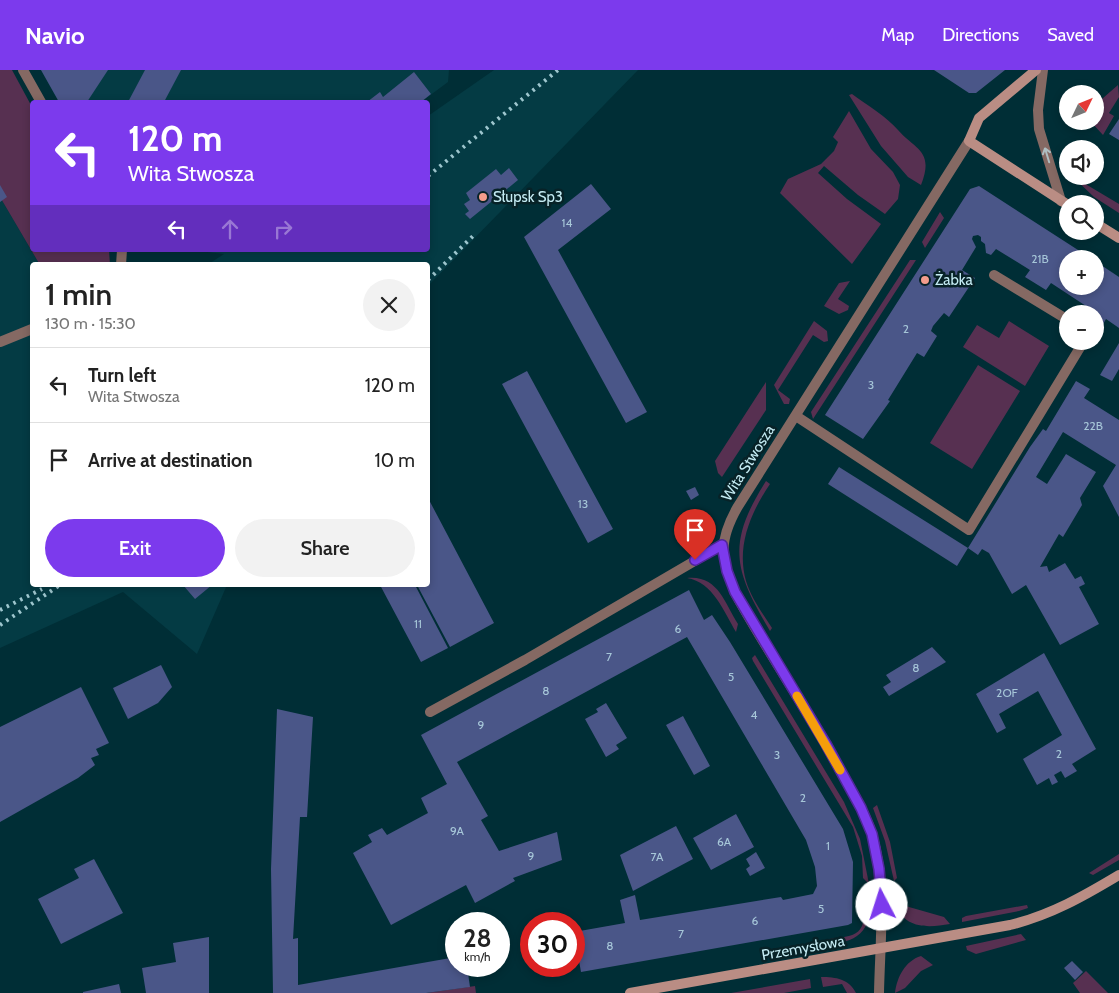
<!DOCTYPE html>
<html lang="en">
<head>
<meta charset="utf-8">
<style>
  body { margin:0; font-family:Cabin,sans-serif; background:#f2f2f2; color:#222; height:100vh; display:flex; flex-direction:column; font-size:19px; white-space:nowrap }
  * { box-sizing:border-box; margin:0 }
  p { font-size:16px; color:#767676 }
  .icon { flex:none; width:28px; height:28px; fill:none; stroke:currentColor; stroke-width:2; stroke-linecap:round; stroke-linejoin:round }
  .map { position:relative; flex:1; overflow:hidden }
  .side { position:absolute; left:30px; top:192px; width:400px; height:325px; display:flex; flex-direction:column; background:#fff; border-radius:5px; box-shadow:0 2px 8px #0003 }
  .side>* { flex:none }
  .guide { position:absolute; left:30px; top:30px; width:400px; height:152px; border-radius:5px; box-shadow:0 2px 8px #0003; background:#7c3aed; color:#fff; overflow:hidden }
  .needle { width:32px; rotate:47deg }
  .fabs { position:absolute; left:1059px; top:15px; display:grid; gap:10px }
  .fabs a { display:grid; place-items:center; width:45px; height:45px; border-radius:50%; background:#fff; box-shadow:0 2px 8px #0003; font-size:25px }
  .speed { position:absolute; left:445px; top:842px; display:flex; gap:10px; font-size:25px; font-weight:700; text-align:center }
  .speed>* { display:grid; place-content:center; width:65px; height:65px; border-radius:50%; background:#fff; box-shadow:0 2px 8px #0003; line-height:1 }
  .speed small { font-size:12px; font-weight:400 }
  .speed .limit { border:8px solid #d22; background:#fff; color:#111 }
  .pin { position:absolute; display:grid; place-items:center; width:42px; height:42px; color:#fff; margin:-51px -21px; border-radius:50% 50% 50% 0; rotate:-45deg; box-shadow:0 0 5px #0007 }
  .pin .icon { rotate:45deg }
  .me { position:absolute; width:55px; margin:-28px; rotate:355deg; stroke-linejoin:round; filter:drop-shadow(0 0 4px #0008) }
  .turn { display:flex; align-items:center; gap:18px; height:105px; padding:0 15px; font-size:22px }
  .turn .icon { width:65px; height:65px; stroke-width:2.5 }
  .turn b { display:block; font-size:35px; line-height:42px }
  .lanes { display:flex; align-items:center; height:48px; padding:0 15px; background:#0003; justify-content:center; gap:25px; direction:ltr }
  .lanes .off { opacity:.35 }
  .round { display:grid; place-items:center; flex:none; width:52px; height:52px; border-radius:26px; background:#f2f2f2 }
  .overview { display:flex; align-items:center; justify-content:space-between; height:85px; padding:0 15px }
  h1 { font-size:30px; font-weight:600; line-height:38px }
  .primary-button { display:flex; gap:10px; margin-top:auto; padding:10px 15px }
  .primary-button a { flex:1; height:58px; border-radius:30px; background:#7c3aed; color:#fff; font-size:20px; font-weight:600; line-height:58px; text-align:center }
  .primary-button a+a { background:#f2f2f2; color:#222 }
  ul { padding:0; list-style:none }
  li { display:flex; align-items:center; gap:15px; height:75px; padding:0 15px; border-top:1px solid #e0e0e0 }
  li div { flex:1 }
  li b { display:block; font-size:19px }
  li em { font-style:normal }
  header { display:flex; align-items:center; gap:30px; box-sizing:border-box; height:70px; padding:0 25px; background:#7c3aed; color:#fff }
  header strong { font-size:24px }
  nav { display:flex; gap:28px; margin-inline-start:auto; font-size:18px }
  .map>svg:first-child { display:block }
  .built { fill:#043b44 }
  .green { fill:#573051 }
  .building { fill:#4a5688 }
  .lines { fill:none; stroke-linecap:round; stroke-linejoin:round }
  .lane { stroke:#856963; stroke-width:10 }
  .street { stroke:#856963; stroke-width:10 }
  .secondary { stroke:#ba8d84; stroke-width:10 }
  .rail { stroke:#9ec6ce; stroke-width:4; stroke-dasharray:2.5 5; stroke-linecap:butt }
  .oneway { stroke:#aebec1 }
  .route-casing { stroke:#51269a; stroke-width:12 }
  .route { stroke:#7c3aed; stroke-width:9 }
  .slow { stroke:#f59e0b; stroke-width:9 }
  .poi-dot { fill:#f49d8c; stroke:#072227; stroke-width:2 }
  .labels { text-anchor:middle; stroke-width:5; stroke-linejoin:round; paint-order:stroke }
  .number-label { font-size:12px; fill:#a6c6d8 }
  .poi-label { font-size:15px; fill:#c4ebf3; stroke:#072227; text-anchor:start }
  .street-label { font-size:15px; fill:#c4ebf3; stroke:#072227 }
</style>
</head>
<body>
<header>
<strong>Navio</strong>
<nav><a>Map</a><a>Directions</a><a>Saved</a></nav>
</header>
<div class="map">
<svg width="1119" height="923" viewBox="0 0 1119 923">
  <rect width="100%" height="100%" fill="#002e36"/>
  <path class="built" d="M41 0H449L448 12 421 32H59Z
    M494 0H638L428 216V195H207L224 184 190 180H428V46Z
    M0 127 40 195H32V515H227L197 584 123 522 0 578Z"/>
  <path class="green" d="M0 0H12L32 37V180H109L110 195H40L0 127Z
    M1118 15 1119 27 1109 43 1114 46 1103 65 1091 52 1095 51V35Z
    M852 24C867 35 887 47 898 60 914 79 935 80 921 115L908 107 881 76 849 25Z
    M849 41 871 79 893 102 900 115 898 129 885 144 858 125 824 96 818 103 847 129 881 154 852 194 780 123 788 109 821 94 834 81 838 72 833 67Z
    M1072 106 1119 134V143L1094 127Z
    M940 142 944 148 925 178 922 172Z
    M910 190H916L813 349 811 342Z
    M850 211 838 229 849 236 848 240 839 244 824 236 839 213Z
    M814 251 827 261 828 271 824 272 813 265 778 320 790 329 789 334H784L774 315Z
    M1009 251 1049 276 1025 316 963 277 977 255 999 268Z
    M978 295 1020 321 972 399 930 373Z
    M766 312V340L722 407 718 403 715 391Z
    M766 411 770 414C751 442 736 476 746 511 751 528 763 544 772 558L770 561C734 500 726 474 766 411Z
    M687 508C718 505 724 532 738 554L736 562C724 542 713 512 687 508Z
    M755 585 844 732 860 769 869 814 863 808 862 786 853 757 753 591 752 588Z
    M877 735 890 772 897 808 894 811 885 771 873 738Z
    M1119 784V790L1093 805 1089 803Z
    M895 833 944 847 950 854C927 858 904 859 895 833Z
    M1027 835 1028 838 1019 841 962 852V848L966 846Z
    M870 836C869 872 845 872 816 877 826 862 854 874 862 856 864 851 864 845 865 840Z
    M1021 864 1026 870 976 884 967 880 966 876Z
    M921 886 933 895 921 901 905 918 895 923C897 907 905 891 921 886Z
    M1086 901 1108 923H1080L1073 913Z
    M821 907C836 907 849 909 856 923H847L842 914 823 917Z
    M810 909 811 918 784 923H731Z
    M475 916 476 923H426Z"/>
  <path class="building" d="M41 0H108L87 32H59Z
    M145 0H181L164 32H128Z
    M934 0H1005L976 23H969Z
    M414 2 431 24 421 32H367L380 22 383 27Z
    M1119 49V70L1109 64Z
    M509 98 518 110 470 149 465 144 469 141 464 134 470 130 466 123 496 99 501 105Z
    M591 114 611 139 558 180 647 342 626 353 524 167Z
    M0 115 7 127 0 132Z
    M979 116 1092 189H1068V216H1095V191L1119 207V258L1106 249 1102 256 1095 252V244L1081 243 1086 236 1051 213 1046 220 1025 207 1030 200 996 179 991 185 986 183 985 174 981 171V167L978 165 973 166 972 169 976 177 962 200 975 208 949 247 944 243 933 256 931 261 937 266 924 287 917 283 888 330 890 331 863 369 825 345 970 119Z
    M1119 273V299L1112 311 1100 305Z
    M527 301 613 459 588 473 502 314Z
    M1076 311 1090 319 1084 328 1119 350V447L1103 416 1116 395 1063 362 1036 407 1047 414 1066 384 1096 402 1080 428 1082 435 1063 467 1059 464 1040 497 1047 496 1049 502 1065 493 1075 509 1081 506 1085 514 1079 517 1099 554 1060 575 1026 515 1012 524 989 483 982 479 978 485 968 478 1030 377 1043 359 1046 361Z
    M839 397 968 478 957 496 828 414Z
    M695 417 699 425 691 430 686 421Z
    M428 428 494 553 450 577 417 515H428Z
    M183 515H212L195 529Z
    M380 515H415L448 578 421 592Z
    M689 520 704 550 712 545 730 572 843 759 853 792 852 853 848 855 581 902 574 862 625 853 620 830 635 825 640 850 781 827 783 830 813 824 817 816 815 797 806 770 687 567 457 692 488 746 481 750 499 781 557 762 562 790 513 808 515 811 475 833 466 815 391 855 353 783 372 772 368 765 382 758 387 765 428 743 421 728 447 714 421 665Z
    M932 577 946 592 889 626 883 617 891 612 886 605Z
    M1044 583 1096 679 1072 694 1077 701 1065 708 1061 701 1054 705 1058 712 1052 715 1049 708 1037 715 1023 689 1062 665 1038 621 999 644 1006 658 997 663 976 624Z
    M161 595 172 617 158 633 128 649 113 618Z
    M81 617 109 673 96 679 99 685 91 688 95 695 78 708 0 752V657Z
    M606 633 627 668 616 675 619 679 606 687 585 649 598 642 596 639Z
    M277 639 313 647 307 747H300L293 869 298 868V915L456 887V896H467L470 917 426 923H273L271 799Z
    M683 646 710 696 694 705 666 655Z
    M736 744 754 777 711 800 693 768Z
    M676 756 693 789 633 821 620 785Z
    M756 782 765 798 750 806 746 799 750 796 746 789Z
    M94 789 123 843 61 874 38 829 79 808 74 799Z
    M209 867V923H146L142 898 176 892 173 873Z
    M1072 891 1083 902 1075 910 1064 898Z
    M119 914 121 923H83V922Z"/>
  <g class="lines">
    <path class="lane" d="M23 0 41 32
      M121 195 122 180
      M994 205 1068 250
      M0 272 32 259
      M796 346 969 460 1084 271"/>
    <path class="street" d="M1043 0 1038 40 1039 59 1061 131
      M430 642 525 590 722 475
      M879 923C880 870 887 815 872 764 865 741 851 720 840 699 807 639 768 583 735 523 721 487 718 472 737 438L969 71"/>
    <path class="secondary" d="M1036 0 979 48 969 71 1068 135
      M1095 153 1119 168
      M630 923 1010 855C1051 845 1084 826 1119 805"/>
    <path class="rail" d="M428 106 558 0
      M428 210 473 166
      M0 540 42 519
      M0 555 60 515"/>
  </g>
  <defs><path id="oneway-shaft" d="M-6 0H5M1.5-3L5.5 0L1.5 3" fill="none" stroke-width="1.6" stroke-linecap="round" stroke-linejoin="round" transform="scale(1.25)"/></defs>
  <use class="oneway" href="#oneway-shaft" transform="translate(1047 85) rotate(-107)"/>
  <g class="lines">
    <g class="route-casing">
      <path id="route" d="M695 490 722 475 727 501 735 522 826 674 861 738 872 764 879 799 882 835"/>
    </g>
    <use href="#route" class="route"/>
    <path class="slow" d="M797 626 840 700"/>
  </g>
  <g class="poi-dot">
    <circle cx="483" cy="127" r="5"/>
    <circle cx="925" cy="210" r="5"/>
  </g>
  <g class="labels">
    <g class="number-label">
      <text x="567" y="157">14</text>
      <text x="1040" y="193">21B</text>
      <text x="906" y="263">2</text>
      <text x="871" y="319">3</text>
      <text x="1093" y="360">22B</text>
      <text x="583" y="438">13</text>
      <text x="418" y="558">11</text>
      <text x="678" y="563">6</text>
      <text x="609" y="591">7</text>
      <text x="916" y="602">8</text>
      <text x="731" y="611">5</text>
      <text x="546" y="625">8</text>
      <text x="1007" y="627">2OF</text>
      <text x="754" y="649">4</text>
      <text x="481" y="659">9</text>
      <text x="1059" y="688">2</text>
      <text x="777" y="689">3</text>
      <text x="803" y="732">2</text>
      <text x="457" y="765">9A</text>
      <text x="724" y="776">6A</text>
      <text x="828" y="780">1</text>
      <text x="531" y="790">9</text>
      <text x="657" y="791">7A</text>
      <text x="821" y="843">5</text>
      <text x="755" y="855">6</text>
      <text x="681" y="868">7</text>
      <text x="610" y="880">8</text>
    </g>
    <g class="poi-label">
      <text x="493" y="132">Słupsk Sp3</text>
      <text x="935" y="215">Żabka</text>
    </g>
    <g class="street-label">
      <text transform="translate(748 393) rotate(-58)" y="5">Wita Stwosza</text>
      <text transform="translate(803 878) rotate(-10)" y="5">Przemysłowa</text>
    </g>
  </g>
</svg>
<div class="fabs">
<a><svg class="needle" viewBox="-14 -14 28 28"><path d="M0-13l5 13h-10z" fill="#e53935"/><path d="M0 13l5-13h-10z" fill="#767676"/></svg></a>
<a><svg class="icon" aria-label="sound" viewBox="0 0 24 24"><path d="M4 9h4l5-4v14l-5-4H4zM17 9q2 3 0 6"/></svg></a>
<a><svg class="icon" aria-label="search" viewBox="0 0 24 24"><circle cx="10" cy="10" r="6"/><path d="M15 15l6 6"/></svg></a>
<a>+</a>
<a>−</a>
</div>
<div class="speed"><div>28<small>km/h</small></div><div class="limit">30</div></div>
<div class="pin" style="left:695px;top:490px;background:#d93025"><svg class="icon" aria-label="arrive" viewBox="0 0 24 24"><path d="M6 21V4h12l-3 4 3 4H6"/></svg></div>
<svg class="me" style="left:882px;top:835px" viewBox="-20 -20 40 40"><circle r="19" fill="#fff"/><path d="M0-13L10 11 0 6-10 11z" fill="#7c3aed"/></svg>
<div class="guide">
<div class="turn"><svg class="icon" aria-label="left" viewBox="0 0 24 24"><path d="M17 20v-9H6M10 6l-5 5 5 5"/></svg><div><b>120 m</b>Wita Stwosza</div></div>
<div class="lanes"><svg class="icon" aria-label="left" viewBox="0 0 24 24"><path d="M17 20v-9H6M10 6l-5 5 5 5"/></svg><svg class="icon off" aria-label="ahead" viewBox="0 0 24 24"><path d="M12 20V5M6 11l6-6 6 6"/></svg><svg class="icon off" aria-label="right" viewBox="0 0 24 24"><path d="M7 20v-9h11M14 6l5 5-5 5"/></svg></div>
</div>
<section class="side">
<div class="overview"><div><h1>1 min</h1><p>130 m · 15:30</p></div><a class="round"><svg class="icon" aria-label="close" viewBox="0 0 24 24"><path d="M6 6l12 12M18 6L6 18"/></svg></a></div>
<ul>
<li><svg class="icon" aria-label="left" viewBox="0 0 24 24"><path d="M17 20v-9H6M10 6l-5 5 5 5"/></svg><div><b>Turn left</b><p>Wita Stwosza</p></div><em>120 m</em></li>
<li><svg class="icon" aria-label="arrive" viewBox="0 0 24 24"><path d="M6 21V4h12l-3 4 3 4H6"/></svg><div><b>Arrive at destination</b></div><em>10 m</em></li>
</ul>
<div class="primary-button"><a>Exit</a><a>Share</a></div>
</section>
</div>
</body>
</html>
